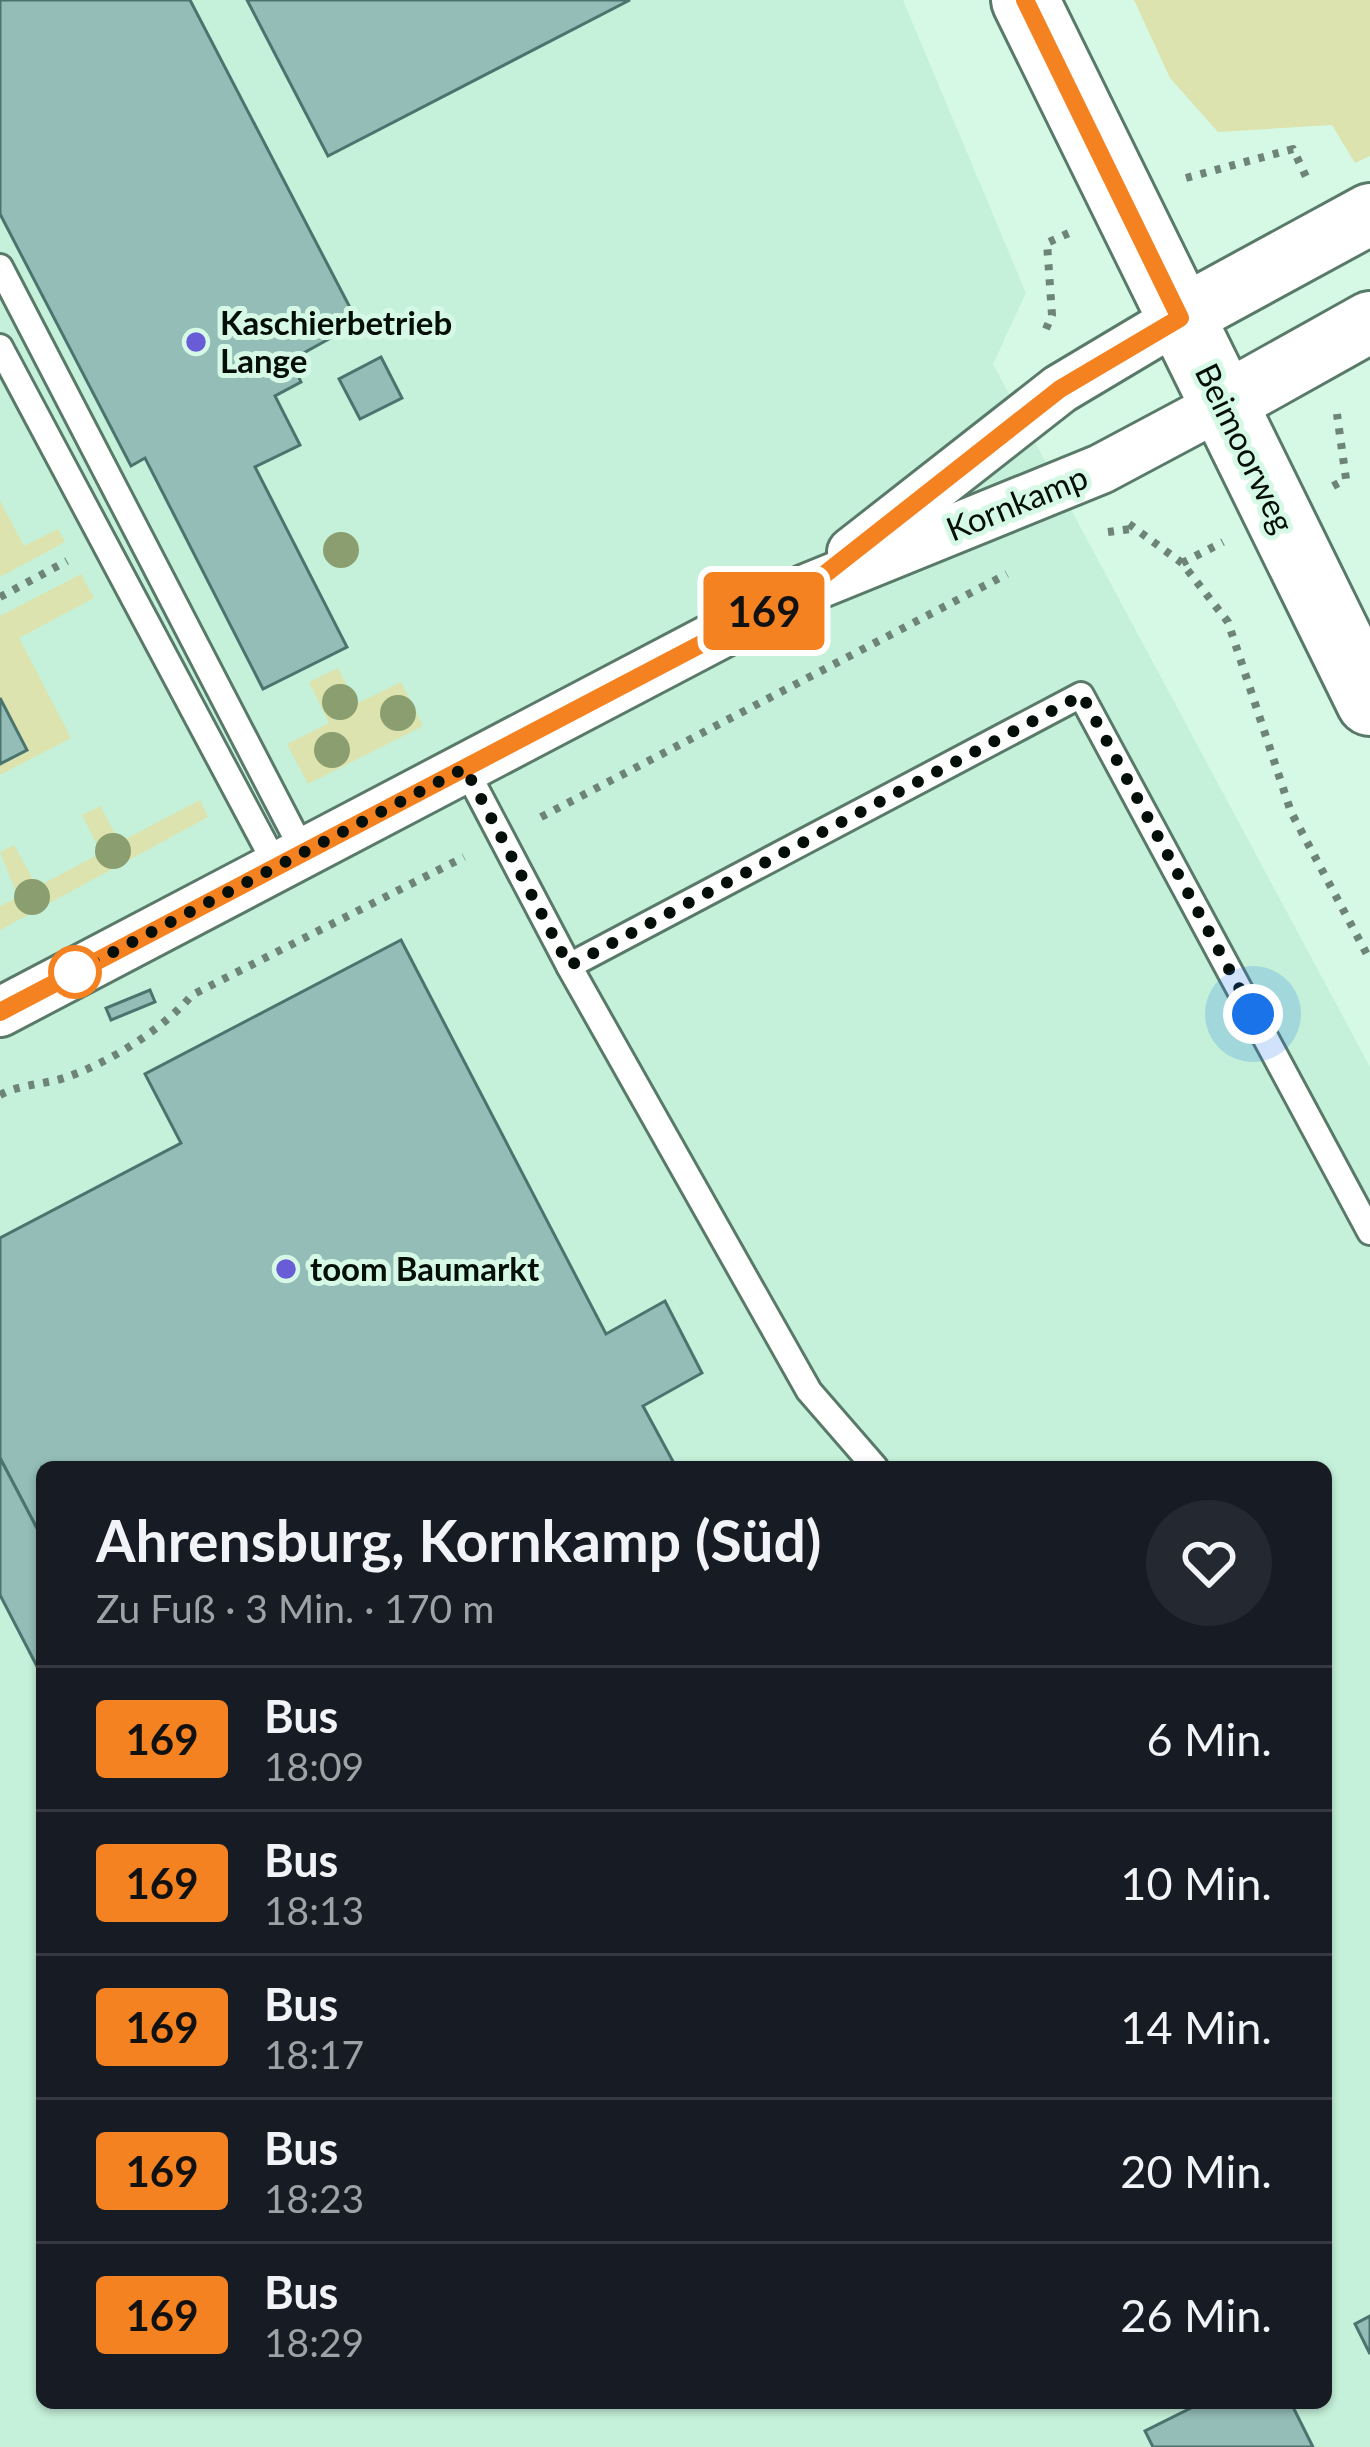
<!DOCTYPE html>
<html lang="de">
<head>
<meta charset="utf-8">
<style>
  :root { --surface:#171b24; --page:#242831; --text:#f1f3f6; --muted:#9ea1a6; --line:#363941 }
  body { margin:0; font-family:Lato,sans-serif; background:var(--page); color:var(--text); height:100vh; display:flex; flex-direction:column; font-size:45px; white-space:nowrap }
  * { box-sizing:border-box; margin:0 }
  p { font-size:39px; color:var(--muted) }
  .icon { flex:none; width:66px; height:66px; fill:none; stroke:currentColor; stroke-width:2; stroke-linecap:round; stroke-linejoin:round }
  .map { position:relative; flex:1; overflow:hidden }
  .details { position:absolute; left:36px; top:1461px; width:1296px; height:948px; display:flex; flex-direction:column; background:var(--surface); border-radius:18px; box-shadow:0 3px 9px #0004 }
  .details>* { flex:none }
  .badge { padding:0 24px; border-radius:9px; font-size:42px; line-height:78px }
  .you { position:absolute; width:60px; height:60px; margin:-30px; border:9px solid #fff; border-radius:50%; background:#1a73e8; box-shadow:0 0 0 18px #1a73e833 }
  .map>.badge { position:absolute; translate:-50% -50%; box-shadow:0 0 0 6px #fff }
  .round { display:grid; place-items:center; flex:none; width:126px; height:126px; border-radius:63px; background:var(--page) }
  .head { display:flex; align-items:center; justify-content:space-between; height:204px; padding:0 60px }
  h1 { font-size:57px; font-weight:700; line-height:90px }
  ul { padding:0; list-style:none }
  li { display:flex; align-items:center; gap:36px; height:144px; padding:0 60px; border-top:3px solid var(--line) }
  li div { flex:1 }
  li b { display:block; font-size:45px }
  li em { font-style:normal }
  li .badge { min-width:132px; font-weight:700; text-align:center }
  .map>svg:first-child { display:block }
  .built { fill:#c5f1da; fill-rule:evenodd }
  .green { fill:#dce3ae }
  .building { fill:#94bdb7; stroke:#4c746f; stroke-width:3 }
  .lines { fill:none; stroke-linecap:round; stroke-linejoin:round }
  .service-casing { stroke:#597969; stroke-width:30 }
  .minor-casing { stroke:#597969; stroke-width:54 }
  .tertiary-casing { stroke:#597969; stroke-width:66 }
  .secondary-casing { stroke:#597969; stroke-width:72 }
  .path { stroke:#6d8477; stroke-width:8; stroke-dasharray:6 9; stroke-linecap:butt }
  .service { stroke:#fff; stroke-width:24 }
  .minor { stroke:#fff; stroke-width:48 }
  .tertiary { stroke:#fff; stroke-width:60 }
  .secondary { stroke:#fff; stroke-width:66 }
  .tree { fill:#8b9e6f }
  .line-casing { stroke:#fff; stroke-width:27 }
  .line { stroke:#f58220; stroke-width:18 }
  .walk { stroke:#040f09; stroke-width:12; stroke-dasharray:0 21.6 }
  .poi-dot { fill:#685dd7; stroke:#d6f9e6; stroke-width:4.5 }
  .stop-dot { fill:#fff; stroke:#f58220; stroke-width:6 }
  .labels { text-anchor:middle; stroke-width:10; stroke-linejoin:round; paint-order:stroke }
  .poi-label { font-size:33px; font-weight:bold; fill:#040f09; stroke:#d6f9e6; text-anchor:start }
  .street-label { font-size:33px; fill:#040f09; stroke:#d6f9e6 }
</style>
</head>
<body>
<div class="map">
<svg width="1370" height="2447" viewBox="0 0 1370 2447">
  <rect width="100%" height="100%" fill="#d6f9e6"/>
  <!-- built -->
  <path class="built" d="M0 0H903L1026 293 993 364 1370 1067V2447H0ZM42 1467H1326V2403H42Z"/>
  <!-- green -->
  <g class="green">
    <polygon points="1134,0 1370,0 1370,156 1355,163 1332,125 1218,132 1170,78"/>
    <polygon points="0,501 24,546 58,529 65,542 0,577"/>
    <polygon points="81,574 94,598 19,638 71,738 0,775 0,764 27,750 0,698 0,616"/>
    <polygon points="338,668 356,704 401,682 423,726 308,784 287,744 329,723 309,682"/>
    <polygon points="200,800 208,817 0,930 0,906 18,897 0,852 14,845 37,887 101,853 82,815 100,806 120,842"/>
  </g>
  <!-- building -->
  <g class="building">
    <polygon points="0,0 190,0 358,323 291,360 301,382 275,396 300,445 255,467 347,647 263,689 145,458 131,466 0,214"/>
    <polygon points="247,0 630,0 328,156"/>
    <polygon points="381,357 402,398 360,419 339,379"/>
    <polygon points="0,698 27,750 0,764"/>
    <polygon points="401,940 606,1334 665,1301 702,1373 643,1406 676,1467 42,1467 42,1538 0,1458 0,1238 181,1143 145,1074"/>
    <polygon points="150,990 155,1002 111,1020 106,1008"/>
    <polygon points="0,1458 42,1538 42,1676 0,1595"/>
    <polygon points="1370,2316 1370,2354 1355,2324"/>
    <polygon points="1201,2403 1291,2403 1313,2447 1153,2447 1145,2431"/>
  </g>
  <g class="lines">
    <!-- service casing -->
    <g class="service-casing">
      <g id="service">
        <polyline points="0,267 304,853"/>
        <polyline points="0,347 277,867"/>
        <polyline points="465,768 569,966 809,1391 875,1467"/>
        <polyline points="569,966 1081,695 1370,1232"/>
      </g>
    </g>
    <!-- minor casing -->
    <g class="minor-casing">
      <g id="minor">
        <polyline points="852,552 1060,389 1179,318"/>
        <polyline points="0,1012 806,589 1101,469 1223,404"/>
      </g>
    </g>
    <!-- tertiary casing -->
    <g class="tertiary-casing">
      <g id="tertiary">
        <polyline points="1179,318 1370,214"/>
        <polyline points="1223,404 1370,322"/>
      </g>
    </g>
    <!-- secondary casing -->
    <g class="secondary-casing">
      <polyline id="secondary" points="1025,0 1370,702"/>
    </g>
    <!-- path -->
    <g class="path">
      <polyline points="1186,178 1293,149 1308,181"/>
      <polyline points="1046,329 1052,315 1047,243 1069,233"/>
      <polyline points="1333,486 1346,479 1337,414"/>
      <polyline points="1129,524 1182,563 1228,622 1291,812 1370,960"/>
      <polyline points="1108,532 1131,529"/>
      <polyline points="1182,563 1223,542"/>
      <polyline points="0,597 67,561"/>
      <polyline points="541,817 1007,574"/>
      <path d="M0 1095C21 1084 42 1085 64 1078 109 1063 162 1030 192 995L464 857"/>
    </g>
    <!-- service -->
    <use href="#service" class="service"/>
    <!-- minor -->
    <use href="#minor" class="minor"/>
    <!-- tertiary -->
    <use href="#tertiary" class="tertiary"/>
    <!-- secondary -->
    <use href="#secondary" class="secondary"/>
  </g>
  <!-- trees -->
  <g class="tree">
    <circle cx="341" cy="550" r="18"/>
    <circle cx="340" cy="702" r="18"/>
    <circle cx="398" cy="713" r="18"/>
    <circle cx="332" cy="750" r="18"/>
    <circle cx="113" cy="851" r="18"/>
    <circle cx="32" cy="897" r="18"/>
  </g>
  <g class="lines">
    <!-- line casing -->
    <g class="line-casing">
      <polyline id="line" points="0,1012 806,589 1060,389 1180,318 1025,0"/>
    </g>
    <!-- line -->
    <use href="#line" class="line"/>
    <!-- walk -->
    <polyline class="walk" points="75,972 465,768 569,966 1082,695 1253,1014"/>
  </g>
  <!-- markers -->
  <g class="poi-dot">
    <circle cx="196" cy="342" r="12"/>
    <circle cx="286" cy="1269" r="12"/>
  </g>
  <circle class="stop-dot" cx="75" cy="972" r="24"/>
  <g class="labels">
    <!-- poi labels -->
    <g class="poi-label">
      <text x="220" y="335">Kaschierbetrieb<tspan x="220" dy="38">Lange</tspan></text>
      <text x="310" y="1281">toom Baumarkt</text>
    </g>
    <!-- street labels -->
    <g class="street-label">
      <text transform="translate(1245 448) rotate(64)" y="12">Beimoorweg</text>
      <text transform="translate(1017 503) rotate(-22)" y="12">Kornkamp</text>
    </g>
  </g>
</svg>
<div class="you" style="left:1253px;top:1014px"></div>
<b class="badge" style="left:764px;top:611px;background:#f58220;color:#111">169</b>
<section class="details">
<div class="head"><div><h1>Ahrensburg, Kornkamp (Süd)</h1><p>Zu Fuß · 3 Min. · 170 m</p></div><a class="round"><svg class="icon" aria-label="heart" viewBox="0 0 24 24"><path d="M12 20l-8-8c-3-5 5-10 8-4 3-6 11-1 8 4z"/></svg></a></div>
<ul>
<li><span class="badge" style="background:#f58220;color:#111">169</span><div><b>Bus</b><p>18:09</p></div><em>6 Min.</em></li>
<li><span class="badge" style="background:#f58220;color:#111">169</span><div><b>Bus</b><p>18:13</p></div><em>10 Min.</em></li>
<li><span class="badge" style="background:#f58220;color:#111">169</span><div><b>Bus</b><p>18:17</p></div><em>14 Min.</em></li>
<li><span class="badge" style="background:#f58220;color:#111">169</span><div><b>Bus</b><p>18:23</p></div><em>20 Min.</em></li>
<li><span class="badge" style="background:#f58220;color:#111">169</span><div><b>Bus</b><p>18:29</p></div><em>26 Min.</em></li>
</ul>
</section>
</div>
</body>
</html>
